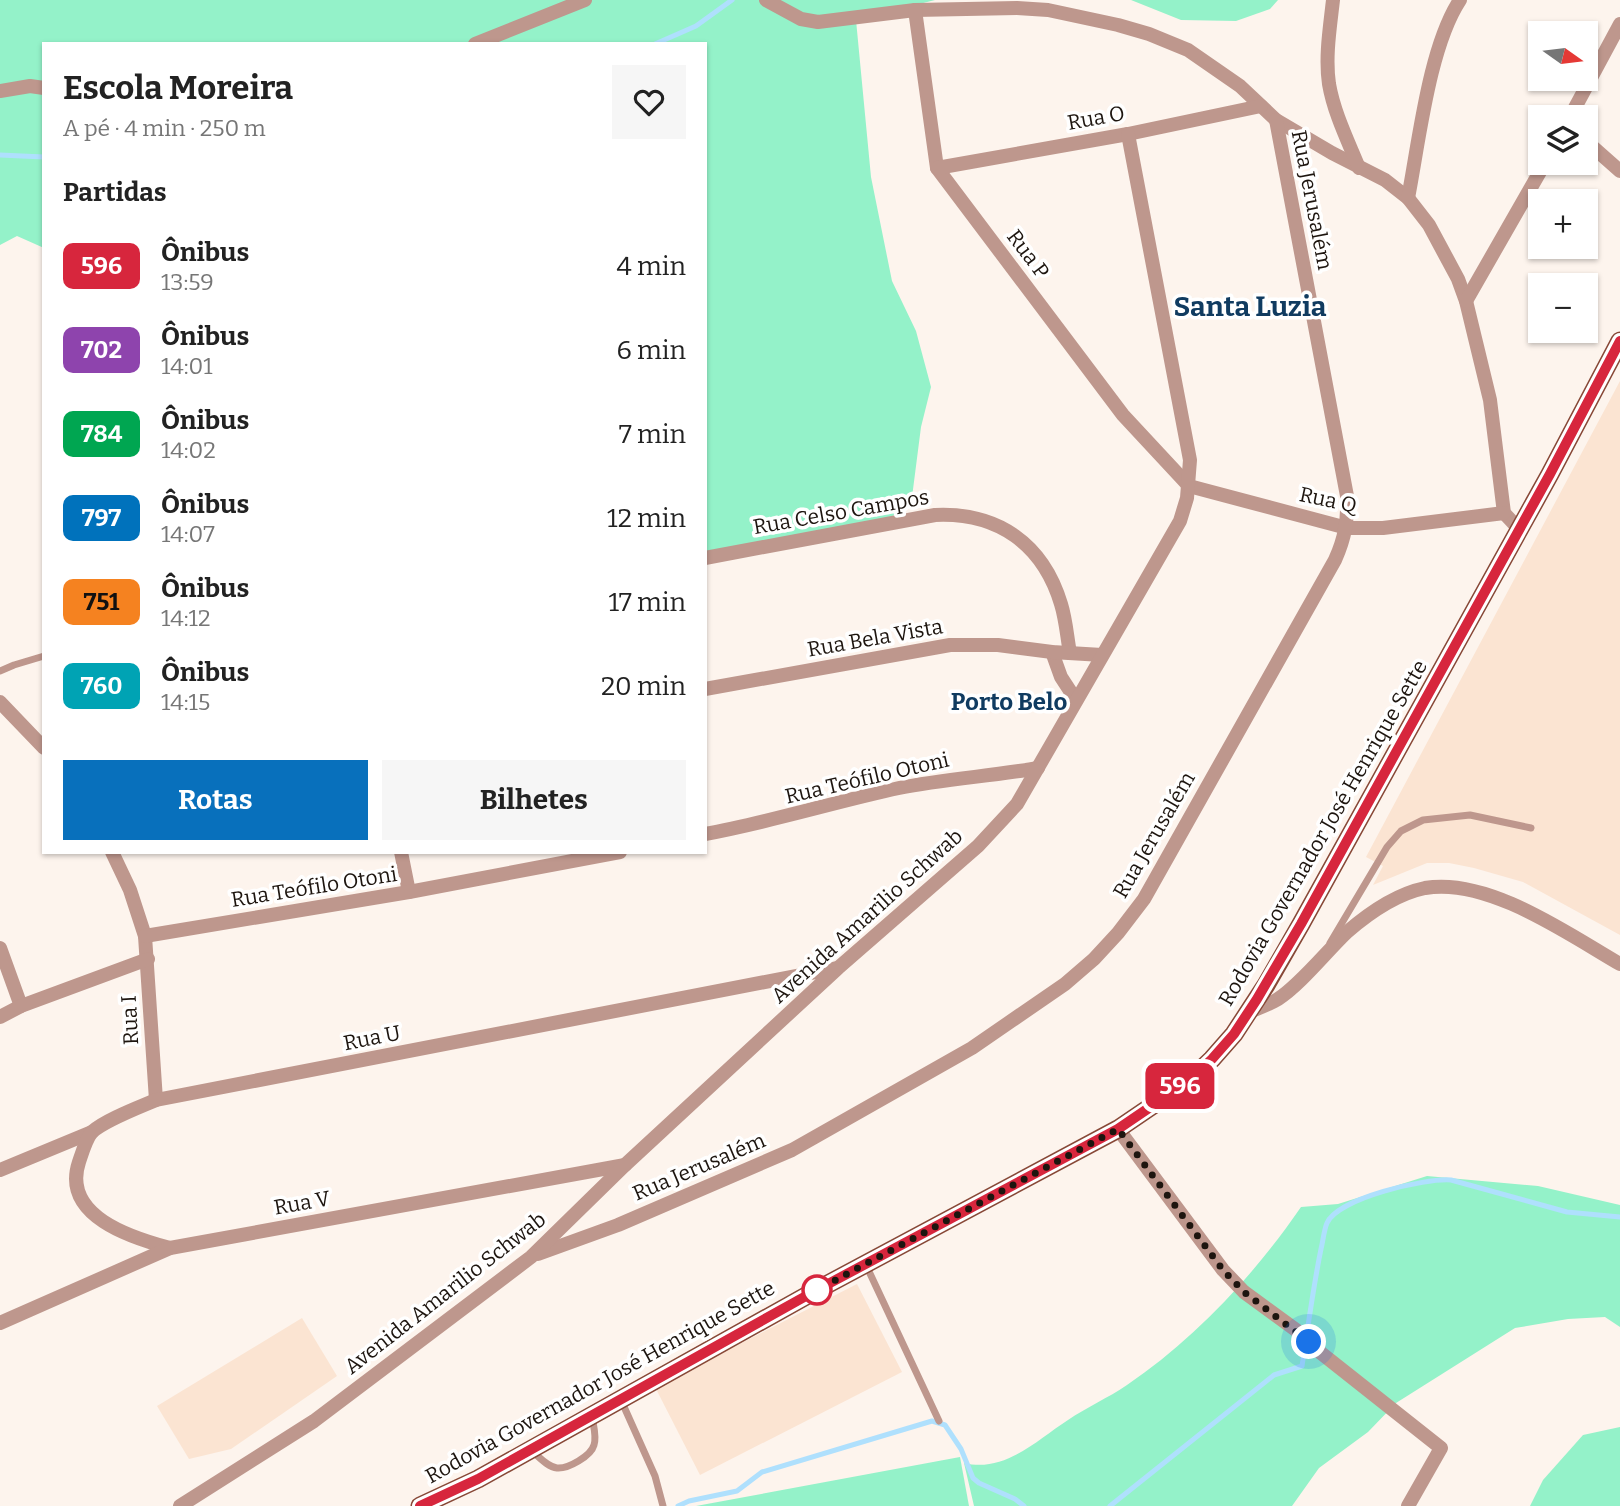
<!DOCTYPE html>
<html lang="pt">
<head>
<meta charset="utf-8">
<style>
  :root { --surface:#fff; --page:#f6f6f6; --text:#222; --muted:#767676; --accent:#0870bc }
  body { margin:0; font-family:Bitter,serif; background:var(--page); color:var(--text); height:100vh; display:flex; flex-direction:column; font-size:26px; white-space:nowrap }
  * { box-sizing:border-box; margin:0 }
  p { font-size:23px; color:var(--muted) }
  .icon { flex:none; width:38px; height:38px; fill:none; stroke:currentColor; stroke-width:2; stroke-linecap:round; stroke-linejoin:round }
  .map { position:relative; flex:1; overflow:hidden }
  .sheet { position:absolute; left:42px; top:42px; width:665px; height:812px; display:flex; flex-direction:column; background:var(--surface); border-radius:0px; box-shadow:0 2px 5px #0004 }
  .sheet>* { flex:none }
  .badge { padding:0 14px; border-radius:10px; font-size:24px; line-height:46px }
  .needle { width:46px; rotate:104deg }
  .buttons { position:absolute; left:1528px; top:21px; display:grid; gap:14px }
  .buttons a { display:grid; place-items:center; width:70px; height:70px; border-radius:0px; background:var(--surface); box-shadow:0 2px 5px #0004; font-size:35px }
  .you { position:absolute; width:35px; height:35px; margin:-18px; border:5px solid #fff; border-radius:50%; background:#1a73e8; box-shadow:0 0 0 10px #1a73e833 }
  .map>.badge { position:absolute; translate:-50% -50%; box-shadow:0 0 0 4px #fff }
  h2 { padding:0 21px; font-size:26px; line-height:63px }
  .round { display:grid; place-items:center; flex:none; width:74px; height:74px; border-radius:0px; background:var(--page) }
  .head { display:flex; align-items:center; justify-content:space-between; height:119px; padding:0 21px }
  h1 { font-size:33px; font-weight:700; line-height:52px }
  .button { display:flex; gap:14px; margin-top:auto; padding:14px 21px }
  .button a { flex:1; height:80px; border-radius:0px; background:var(--accent); color:#fff; font-size:28px; font-weight:700; line-height:80px; text-align:center }
  .button a+a { background:var(--page); color:var(--text) }
  ul { padding:0; list-style:none }
  li { display:flex; align-items:center; gap:21px; height:84px; padding:0 21px }
  li div { flex:1 }
  li b { display:block; font-size:26px }
  li em { font-style:normal }
  li .badge { min-width:77px; font-weight:700; text-align:center }
  .map>svg:first-child { display:block }
  .built { fill:#fbe4d2 }
  .green { fill:#94f2c9 }
  .lines { fill:none; stroke-linecap:round; stroke-linejoin:round }
  .stream { stroke:#afe0fd; stroke-width:5 }
  .service { stroke:#be978d; stroke-width:7 }
  .minor { stroke:#be978d; stroke-width:14 }
  .primary { stroke:#884837; stroke-width:19 }
  .line-casing { stroke:#fff; stroke-width:16 }
  .line { stroke:#d7263d; stroke-width:10 }
  .walk { stroke:#1d150f; stroke-width:7; stroke-dasharray:0 12.6 }
  .stop-dot { fill:#fff; stroke:#d7263d; stroke-width:3.5 }
  .labels { text-anchor:middle; stroke-width:7; stroke-linejoin:round; paint-order:stroke }
  .street-label { font-size:21px; fill:#1d150f; stroke:#fff }
  .quarter-label { font-size:24px; font-weight:bold; fill:#103b60; stroke:#fff }
  .district-label { font-size:28px; font-weight:bold; fill:#103b60; stroke:#fff }
</style>
</head>
<body>
<div class="map">
<svg width="1620" height="1506" viewBox="0 0 1620 1506">
  <rect width="100%" height="100%" fill="#fdf4ed"/>
  <!-- built -->
  <g class="built">
    <polygon points="1620,381 1620,935 1523,882 1474,868 1449,863 1427,863 1373,885 1383,866 1366,857"/>
    <polygon points="857,1284 902,1372 700,1475 655,1387"/>
    <polygon points="302,1318 337,1376 231,1449 189,1459 157,1406"/>
  </g>
  <!-- green -->
  <g class="green">
    <polygon points="0,0 935,0 856,20 871,177 892,281 916,331 931,387 921,427 911,505 889,518 705,553 705,44 44,44 44,248 17,236 0,245"/>
    <polygon points="1131,0 1278,0 1270,9 1236,21 1181,20"/>
    <path d="M1427 1176 1538 1186 1620 1205V1327L1605 1317 1568 1319 1515 1328 1396 1403 1368 1432 1319 1468 1292 1506H974L964 1463C1005 1473 1037 1440 1068 1420 1087 1407 1108 1398 1127 1385 1195 1339 1255 1274 1301 1207L1338 1204Z"/>
    <polygon points="1620,1427 1620,1506 1530,1506 1543,1480 1583,1435"/>
    <polygon points="960,1457 969,1506 696,1506"/>
  </g>
  <g class="lines">
    <!-- stream -->
    <g class="stream">
      <polyline points="655,44 696,26 732,0"/>
      <polyline points="0,155 44,157"/>
      <polyline points="678,1506 689,1501 737,1491 762,1472 932,1421 945,1425 961,1449 973,1478 979,1483 1015,1499 1024,1506"/>
      <path d="M1110 1506 1274 1375 1302 1366C1308 1327 1313 1288 1321 1249 1323 1241 1324 1230 1327 1223 1338 1198 1425 1178 1451 1180L1567 1212 1620 1217"/>
    </g>
    <!-- service -->
    <g class="service">
      <polyline points="0,671 14,665 44,656"/>
      <polyline points="1330,943 1387,847 1401,831 1423,820 1470,815 1531,828"/>
      <polyline points="866,1265 939,1421"/>
      <polyline points="621,1400 655,1476 663,1506"/>
      <path d="M533 1452C540 1458 548 1467 557 1468 568 1469 591 1456 594 1445 597 1436 593 1425 592 1416"/>
    </g>
    <!-- minor -->
    <g class="minor">
      <polyline points="766,0 801,19 818,22 915,10 1017,8 1048,10 1118,25 1149,34 1188,50 1240,86 1276,120 1332,153 1385,180 1408,198 1429,225 1458,279 1466,301 1490,400 1504,513 1519,529"/>
      <path d="M1333 0C1330 27 1325 57 1329 84 1334 113 1348 141 1359 168"/>
      <polyline points="915,10 937,168 1123,415 1189,486 1347,528 1383,528 1504,513"/>
      <polyline points="475,44 585,0"/>
      <polyline points="0,91 30,86 44,88"/>
      <polyline points="1570,117 1620,24"/>
      <polyline points="1586,141 1620,171"/>
      <polyline points="937,168 1128,134 1261,106"/>
      <path d="M1408 198C1419 142 1429 47 1460 0"/>
      <polyline points="1466,301 1545,163"/>
      <path d="M705 558 935 515C998 512 1043 544 1061 604 1066 620 1067 637 1070 653"/>
      <polyline points="1052,652 1061,677 1076,700"/>
      <polyline points="705,689 950,645 998,645 1052,652 1102,655"/>
      <polyline points="0,702 44,748"/>
      <path d="M705 834C771 822 834 802 899 788 945 779 992 776 1038 768"/>
      <polyline points="112,852 130,890 145,936 156,1100"/>
      <polyline points="401,852 409,892"/>
      <polyline points="145,936 409,892 620,852"/>
      <polyline points="0,948 21,1006"/>
      <path d="M1249 1012C1259 1008 1270 1004 1278 999 1300 985 1327 951 1347 932 1369 913 1396 894 1425 888 1488 877 1568 934 1620 964"/>
      <polyline points="0,1017 21,1006 148,959"/>
      <polyline points="1118,1129 1223,1270 1244,1292 1296,1330 1321,1353 1441,1448 1408,1506"/>
      <polyline points="0,1170 92,1132"/>
      <path d="M170 1248C132 1238 61 1216 79 1162 82 1153 86 1139 92 1132 105 1120 140 1107 156 1100L837 968"/>
      <path d="M538 1254 618 1225 792 1150 972 1048 1065 984 1094 959 1118 933 1144 899 1335 560C1345 538 1348 520 1347 496L1276 120"/>
      <polyline points="0,1323 170,1248 625,1165"/>
      <polyline points="180,1506 314,1421 531,1257 625,1165 838,968 978,846 1017,804 1180,521 1187,498 1190,460 1128,134"/>
    </g>
    <!-- primary -->
    <polyline class="primary" points="420,1506 478,1479 815,1291 1118,1129 1190,1080 1212,1059 1234,1034 1266,985 1301,924 1550,474 1620,341"/>
  </g>
  <g class="lines">
    <!-- line casing -->
    <g class="line-casing">
      <polyline id="line" points="420,1506 478,1479 815,1291 1118,1129 1190,1080 1212,1059 1234,1034 1257,999 1301,924 1550,474 1620,341"/>
    </g>
    <!-- line -->
    <use href="#line" class="line"/>
    <!-- walk -->
    <polyline class="walk" points="817,1290 815,1291 1118,1129 1223,1270 1244,1292 1309,1342"/>
  </g>
  <!-- markers -->
  <circle class="stop-dot" cx="817" cy="1290" r="14"/>
  <g class="labels">
    <!-- street labels -->
    <g class="street-label">
      <text transform="translate(1096 118) rotate(-10)" y="7">Rua O</text>
      <text transform="translate(1312 200) rotate(79)" y="7">Rua Jerusalém</text>
      <text transform="translate(1028 254) rotate(53)" y="7">Rua P</text>
      <text transform="translate(1328 500) rotate(12)" y="7">Rua Q</text>
      <text transform="translate(841 512) rotate(-10)" y="7">Rua Celso Campos</text>
      <text transform="translate(875 638) rotate(-10)" y="7">Rua Bela Vista</text>
      <text transform="translate(867 778) rotate(-13)" y="7">Rua Teófilo Otoni</text>
      <text transform="translate(1323 833) rotate(-60)" y="7">Rodovia Governador José Henrique Sette</text>
      <text transform="translate(1154 835) rotate(-60)" y="7">Rua Jerusalém</text>
      <text transform="translate(314 887) rotate(-9)" y="7">Rua Teófilo Otoni</text>
      <text transform="translate(867 916) rotate(-42)" y="7">Avenida Amarilio Schwab</text>
      <text transform="translate(130 1020) rotate(-93)" y="7">Rua I</text>
      <text transform="translate(372 1038) rotate(-11)" y="7">Rua U</text>
      <text transform="translate(699 1167) rotate(-23)" y="7">Rua Jerusalém</text>
      <text transform="translate(302 1203) rotate(-10)" y="7">Rua V</text>
      <text transform="translate(445 1293) rotate(-38)" y="7">Avenida Amarilio Schwab</text>
      <text transform="translate(600 1382) rotate(-29)" y="7">Rodovia Governador José Henrique Sette</text>
    </g>
    <!-- quarter labels -->
    <g class="quarter-label">
      <text x="1009" y="710">Porto Belo</text>
    </g>
    <!-- district labels -->
    <g class="district-label">
      <text x="1250" y="316">Santa Luzia</text>
    </g>
  </g>
</svg>
<div class="buttons">
<a><svg class="needle" viewBox="-14 -14 28 28"><path d="M0-13l5 13h-10z" fill="#e53935"/><path d="M0 13l5-13h-10z" fill="#767676"/></svg></a>
<a><svg class="icon" aria-label="layers" viewBox="0 0 24 24"><path d="M12 4l9 5-9 5-9-5zM3 14l9 5 9-5"/></svg></a>
<a>+</a>
<a>−</a>
</div>
<div class="you" style="left:1309px;top:1342px"></div>
<b class="badge" style="left:1180px;top:1086px;background:#d7263d;color:#fff">596</b>
<section class="sheet">
<div class="head"><div><h1>Escola Moreira</h1><p>A pé · 4 min · 250 m</p></div><a class="round"><svg class="icon" aria-label="heart" viewBox="0 0 24 24"><path d="M12 20l-8-8c-3-5 5-10 8-4 3-6 11-1 8 4z"/></svg></a></div>
<h2>Partidas</h2>
<ul>
<li><span class="badge" style="background:#d7263d;color:#fff">596</span><div><b>Ônibus</b><p>13:59</p></div><em>4 min</em></li>
<li><span class="badge" style="background:#8e44ad;color:#fff">702</span><div><b>Ônibus</b><p>14:01</p></div><em>6 min</em></li>
<li><span class="badge" style="background:#00a651;color:#fff">784</span><div><b>Ônibus</b><p>14:02</p></div><em>7 min</em></li>
<li><span class="badge" style="background:#0072bc;color:#fff">797</span><div><b>Ônibus</b><p>14:07</p></div><em>12 min</em></li>
<li><span class="badge" style="background:#f58220;color:#111">751</span><div><b>Ônibus</b><p>14:12</p></div><em>17 min</em></li>
<li><span class="badge" style="background:#00a3b4;color:#fff">760</span><div><b>Ônibus</b><p>14:15</p></div><em>20 min</em></li>
</ul>
<div class="button"><a>Rotas</a><a>Bilhetes</a></div>
</section>
</div>
</body>
</html>
